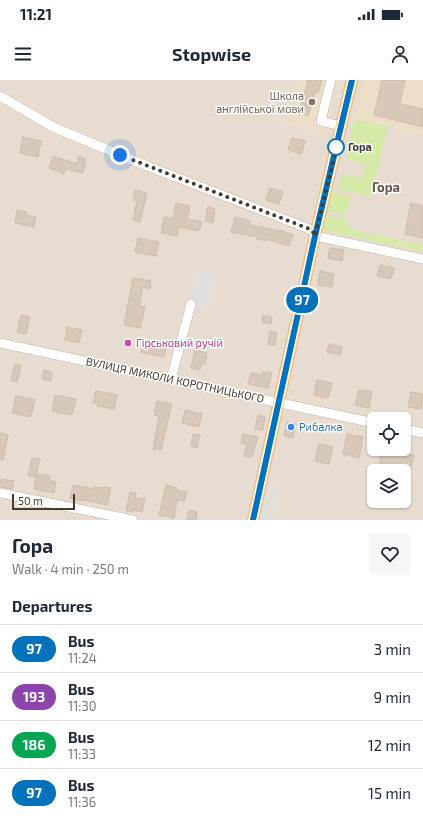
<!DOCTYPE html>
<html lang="en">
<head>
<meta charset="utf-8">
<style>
  :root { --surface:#fff; --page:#f6f6f7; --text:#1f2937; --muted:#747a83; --line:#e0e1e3 }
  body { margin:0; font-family:"Exo 2",sans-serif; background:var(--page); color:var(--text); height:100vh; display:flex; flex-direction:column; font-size:15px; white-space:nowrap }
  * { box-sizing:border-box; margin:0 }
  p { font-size:13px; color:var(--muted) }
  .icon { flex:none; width:22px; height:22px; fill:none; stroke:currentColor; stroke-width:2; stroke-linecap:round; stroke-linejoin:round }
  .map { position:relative; height:440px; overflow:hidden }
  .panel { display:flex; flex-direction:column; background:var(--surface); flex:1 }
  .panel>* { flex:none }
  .badge { padding:0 8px; border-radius:13px; font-size:14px; line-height:26px }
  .tools { position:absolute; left:367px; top:332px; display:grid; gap:8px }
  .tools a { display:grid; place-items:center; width:44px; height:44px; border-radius:6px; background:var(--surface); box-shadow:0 1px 3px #0004; font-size:20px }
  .scale { position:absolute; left:12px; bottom:10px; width:63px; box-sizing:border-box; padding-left:4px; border:2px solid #443b32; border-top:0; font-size:11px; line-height:14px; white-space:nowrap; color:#443b32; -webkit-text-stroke:3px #fff; paint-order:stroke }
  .you { position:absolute; width:20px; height:20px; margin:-10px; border:3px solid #fff; border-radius:50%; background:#1a73e8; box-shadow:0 0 0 6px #1a73e833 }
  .map>.badge { position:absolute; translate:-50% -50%; box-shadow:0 0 0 2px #fff }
  h2 { padding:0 12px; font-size:15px; line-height:36px }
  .round { display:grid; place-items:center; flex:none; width:42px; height:42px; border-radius:6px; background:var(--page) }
  .headline { display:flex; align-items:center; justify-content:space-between; height:68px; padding:0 12px }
  h1 { font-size:19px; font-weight:700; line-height:30px }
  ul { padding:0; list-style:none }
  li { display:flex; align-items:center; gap:12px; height:48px; padding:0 12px; border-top:1px solid var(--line) }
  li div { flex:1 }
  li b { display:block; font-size:15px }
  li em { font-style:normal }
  li .badge { min-width:44px; font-weight:700; text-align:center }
  .status { display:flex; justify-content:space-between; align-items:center; height:28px; padding:0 20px; background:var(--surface); direction:ltr }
  .status svg { height:11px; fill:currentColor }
  header { display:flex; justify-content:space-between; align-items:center; height:52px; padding:0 12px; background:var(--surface); font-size:18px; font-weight:700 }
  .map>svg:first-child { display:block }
  .residential { fill:#e7dccf; fill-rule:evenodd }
  .education { fill:#eddeca }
  .green { fill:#d5eaa7 }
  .parking { fill:#e2dedb }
  .building { fill:#d8c8ba; stroke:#d0bba9 }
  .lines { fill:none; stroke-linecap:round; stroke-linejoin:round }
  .minor-casing { stroke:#c1b4a7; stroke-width:10 }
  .major-casing { stroke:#ebaa57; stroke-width:12 }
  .minor { stroke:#fff; stroke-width:9 }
  .major { stroke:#ffcf8e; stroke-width:11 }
  .line-casing { stroke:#fff; stroke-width:9 }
  .line { stroke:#0072bc; stroke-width:6 }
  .walk { stroke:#443b32; stroke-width:4; stroke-dasharray:0 7.2 }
  .education-dot { fill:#8d6e63; stroke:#fff; stroke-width:1.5 }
  .stop-dot { fill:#fff; stroke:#0072bc; stroke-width:2 }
  .hotel-dot { fill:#d1479c; stroke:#fff; stroke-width:1.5 }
  .shop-dot { fill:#3f7fe0; stroke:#fff; stroke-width:1.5 }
  .labels { text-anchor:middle; stroke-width:3; stroke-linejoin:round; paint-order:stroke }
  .education-label { font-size:11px; fill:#785e54; stroke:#fff; text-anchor:end }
  .stop-label { font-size:11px; font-weight:bold; fill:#443b32; stroke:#fff; text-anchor:start }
  .hotel-label { font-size:11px; fill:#b23c85; stroke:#fff; text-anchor:start }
  .street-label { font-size:11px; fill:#443b32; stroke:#fff }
  .shop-label { font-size:11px; fill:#366cbe; stroke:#fff; text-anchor:start }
  .quarter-label { font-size:13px; font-weight:bold; fill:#675749; stroke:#fff }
</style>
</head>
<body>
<div class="status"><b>11:21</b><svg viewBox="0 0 49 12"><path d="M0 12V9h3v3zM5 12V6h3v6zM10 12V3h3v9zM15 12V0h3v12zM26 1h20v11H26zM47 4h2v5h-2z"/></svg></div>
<header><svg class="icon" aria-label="menu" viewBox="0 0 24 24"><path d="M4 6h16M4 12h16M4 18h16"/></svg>Stopwise<svg class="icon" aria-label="person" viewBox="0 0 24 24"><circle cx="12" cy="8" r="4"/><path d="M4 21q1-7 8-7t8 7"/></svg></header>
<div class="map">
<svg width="423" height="440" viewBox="0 0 423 440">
  <rect width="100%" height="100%" fill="#f2ebe2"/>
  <!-- residential -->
  <path class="residential" d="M0 0H423V440H0ZM374 339H404V369H374ZM374 391H404V421H374Z"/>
  <!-- education -->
  <g class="education">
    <polygon points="297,0 339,0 326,53 285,44"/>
    <polygon points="363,0 423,0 423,54 354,39"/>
  </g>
  <!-- green -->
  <g class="green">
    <polygon points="354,39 388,46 371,116 338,109 342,94 363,98 366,84 346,79"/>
    <polygon points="332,112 351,116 346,135 328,131"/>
    <path d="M327 135 346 139C349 149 357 150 366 152L365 159 323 150Z"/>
    <polygon points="369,153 403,160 401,167 368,160"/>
    <polygon points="406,161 422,164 421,171 405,168"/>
  </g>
  <!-- parking -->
  <g class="parking">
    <polygon points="197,189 216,194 208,230 189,226"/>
    <polygon points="268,401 281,404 272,440 259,440"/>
  </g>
  <!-- building -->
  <g class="building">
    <polygon points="308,0 322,0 318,13 315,12 308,36 299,33"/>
    <polygon points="382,0 405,0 400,24 423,29 423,47 374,35"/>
    <polygon points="23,57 41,61 38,77 20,73"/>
    <polygon points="292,58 305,61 301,74 288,70"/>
    <polygon points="53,76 77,84 78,77 86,79 83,93 65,89 64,94 49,88"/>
    <polygon points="270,108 283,112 279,124 266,120"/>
    <polygon points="135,110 147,113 140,142 133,140 137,121 133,120"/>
    <polygon points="176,123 190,126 187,139 202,142 199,151 179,147 177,156 161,153 164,137 173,139"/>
    <polygon points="411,123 423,126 423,158 405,154"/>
    <polygon points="208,127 215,129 213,143 205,141"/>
    <polygon points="17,130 26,132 26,135 36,137 34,147 15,143"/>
    <polygon points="235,137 250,141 249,145 280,151 280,150 293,155 289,166 267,159 267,161 257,159 257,157 231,152"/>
    <polygon points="138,158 159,162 156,176 135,172"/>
    <polygon points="330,168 344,170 342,181 328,178"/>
    <polygon points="380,185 394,188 391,199 377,196"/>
    <polygon points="320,191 334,194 332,207 318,205"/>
    <polygon points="133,198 151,201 150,209 143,207 139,226 145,227 140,248 124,245"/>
    <polygon points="21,235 30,237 26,254 17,252"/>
    <polygon points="263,235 272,237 271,244 262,242"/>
    <polygon points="67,247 82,250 79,263 65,260"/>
    <polygon points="270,251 277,253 275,265 268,264"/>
    <polygon points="144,260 167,265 164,277 141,272"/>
    <polygon points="329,264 342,267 340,275 327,272"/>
    <polygon points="195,270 207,273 205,284 202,283 200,290 191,288"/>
    <polygon points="15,284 21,286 17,302 11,300"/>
    <polygon points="44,290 52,292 51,301 42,299"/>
    <polygon points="263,292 272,293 268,308 248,304 251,293 262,295"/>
    <polygon points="317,300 332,303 328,318 314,315"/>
    <polygon points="359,310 372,312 369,328 355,325"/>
    <polygon points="96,311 117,315 114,329 97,326 98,323 93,323"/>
    <polygon points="411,312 423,314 421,329 408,327"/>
    <polygon points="55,315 76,319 72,335 52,331"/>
    <polygon points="16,316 35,320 31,337 12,333"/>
    <polygon points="157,321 172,324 161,370 153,369 159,336 154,335"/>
    <polygon points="185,330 202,334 199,347 182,343"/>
    <polygon points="258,335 265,337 263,350 255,349"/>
    <polygon points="287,342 296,344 293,358 284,356"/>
    <polygon points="0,353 8,355 3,380 0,379"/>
    <polygon points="193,354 200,355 197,368 191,366"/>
    <polygon points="243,354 258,357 252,377 244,376 247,364 241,363"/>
    <polygon points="347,354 363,357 359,378 343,374"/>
    <polygon points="319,364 333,367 329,384 315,381"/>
    <polygon points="382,371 404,375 404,373 414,375 411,388 391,384 390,391 378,390"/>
    <polygon points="32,378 40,379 36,397 28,396"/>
    <polygon points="37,394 50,396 49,400 56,402 54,413 34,409"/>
    <polygon points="0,399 14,401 12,409 0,407"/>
    <polygon points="73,405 93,409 94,407 103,408 104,407 111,408 107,425 84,420 83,421 70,418"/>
    <polygon points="166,405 177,408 176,410 187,412 185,421 177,420 174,438 159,435"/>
    <polygon points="130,412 136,413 135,418 145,419 142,432 133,430 132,432 126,431"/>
    <polygon points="189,430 197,432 196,440 187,440"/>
  </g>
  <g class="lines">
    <!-- minor casing -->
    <g class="minor-casing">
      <g id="minor">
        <polyline points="331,0 321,41 341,46"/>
        <polyline points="0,16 53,47 147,86 312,150 315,156 423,179"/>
        <polyline points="0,263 374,343"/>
        <polyline points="171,299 191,224"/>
        <polyline points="404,349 423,353"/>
        <polyline points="0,413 133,440"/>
      </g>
    </g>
    <!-- major casing -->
    <g class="major-casing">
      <polyline id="major" points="253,440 315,156 352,0"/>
    </g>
    <!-- minor -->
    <use href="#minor" class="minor"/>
    <!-- major -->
    <use href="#major" class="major"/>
  </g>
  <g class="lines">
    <!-- line casing -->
    <g class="line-casing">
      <polyline id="line" points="253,440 315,156 352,0"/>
    </g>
    <!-- line -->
    <use href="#line" class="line"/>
    <!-- walk -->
    <polyline class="walk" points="120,75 312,150 315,156 338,62 336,67"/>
  </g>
  <!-- markers -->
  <circle class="education-dot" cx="312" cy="22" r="4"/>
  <circle class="stop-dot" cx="336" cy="67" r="8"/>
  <circle class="hotel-dot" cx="128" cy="263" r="4"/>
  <circle class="shop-dot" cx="291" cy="347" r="4"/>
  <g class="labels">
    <!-- education labels -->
    <g class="education-label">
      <text x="304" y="20">Школа<tspan x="304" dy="13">англійської мови</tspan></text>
    </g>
    <!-- stop labels -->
    <g class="stop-label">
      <text x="348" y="71">Гора</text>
    </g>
    <!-- hotel labels -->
    <g class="hotel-label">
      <text x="136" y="267">Гірськовий ручій</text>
    </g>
    <!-- street labels -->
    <g class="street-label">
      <text transform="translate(175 300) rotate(12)" y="4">ВУЛИЦЯ МИКОЛИ КОРОТНИЦЬКОГО</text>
    </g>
    <!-- shop labels -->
    <g class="shop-label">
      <text x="299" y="351">Рибалка</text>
    </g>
    <!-- quarter labels -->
    <g class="quarter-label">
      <text x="386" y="112">Гора</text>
    </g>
  </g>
</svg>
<div class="tools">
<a><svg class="icon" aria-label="locate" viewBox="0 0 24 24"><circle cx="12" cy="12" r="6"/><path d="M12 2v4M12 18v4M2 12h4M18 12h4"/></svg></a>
<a><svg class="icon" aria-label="layers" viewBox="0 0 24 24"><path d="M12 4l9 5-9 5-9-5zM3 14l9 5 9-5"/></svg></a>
</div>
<div class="scale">50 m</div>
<div class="you" style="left:120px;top:75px"></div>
<b class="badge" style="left:302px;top:220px;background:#0072bc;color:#fff">97</b>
</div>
<section class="panel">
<div class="headline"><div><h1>Гора</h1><p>Walk · 4 min · 250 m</p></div><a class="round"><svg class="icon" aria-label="heart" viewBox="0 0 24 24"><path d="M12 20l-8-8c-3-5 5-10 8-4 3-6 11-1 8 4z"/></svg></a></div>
<h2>Departures</h2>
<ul>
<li><span class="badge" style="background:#0072bc;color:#fff">97</span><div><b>Bus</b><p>11:24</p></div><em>3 min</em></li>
<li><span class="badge" style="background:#8e44ad;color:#fff">193</span><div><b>Bus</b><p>11:30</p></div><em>9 min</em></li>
<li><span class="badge" style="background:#00a651;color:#fff">186</span><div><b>Bus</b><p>11:33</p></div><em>12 min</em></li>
<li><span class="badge" style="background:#0072bc;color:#fff">97</span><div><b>Bus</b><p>11:36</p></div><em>15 min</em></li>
</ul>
</section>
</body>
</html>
